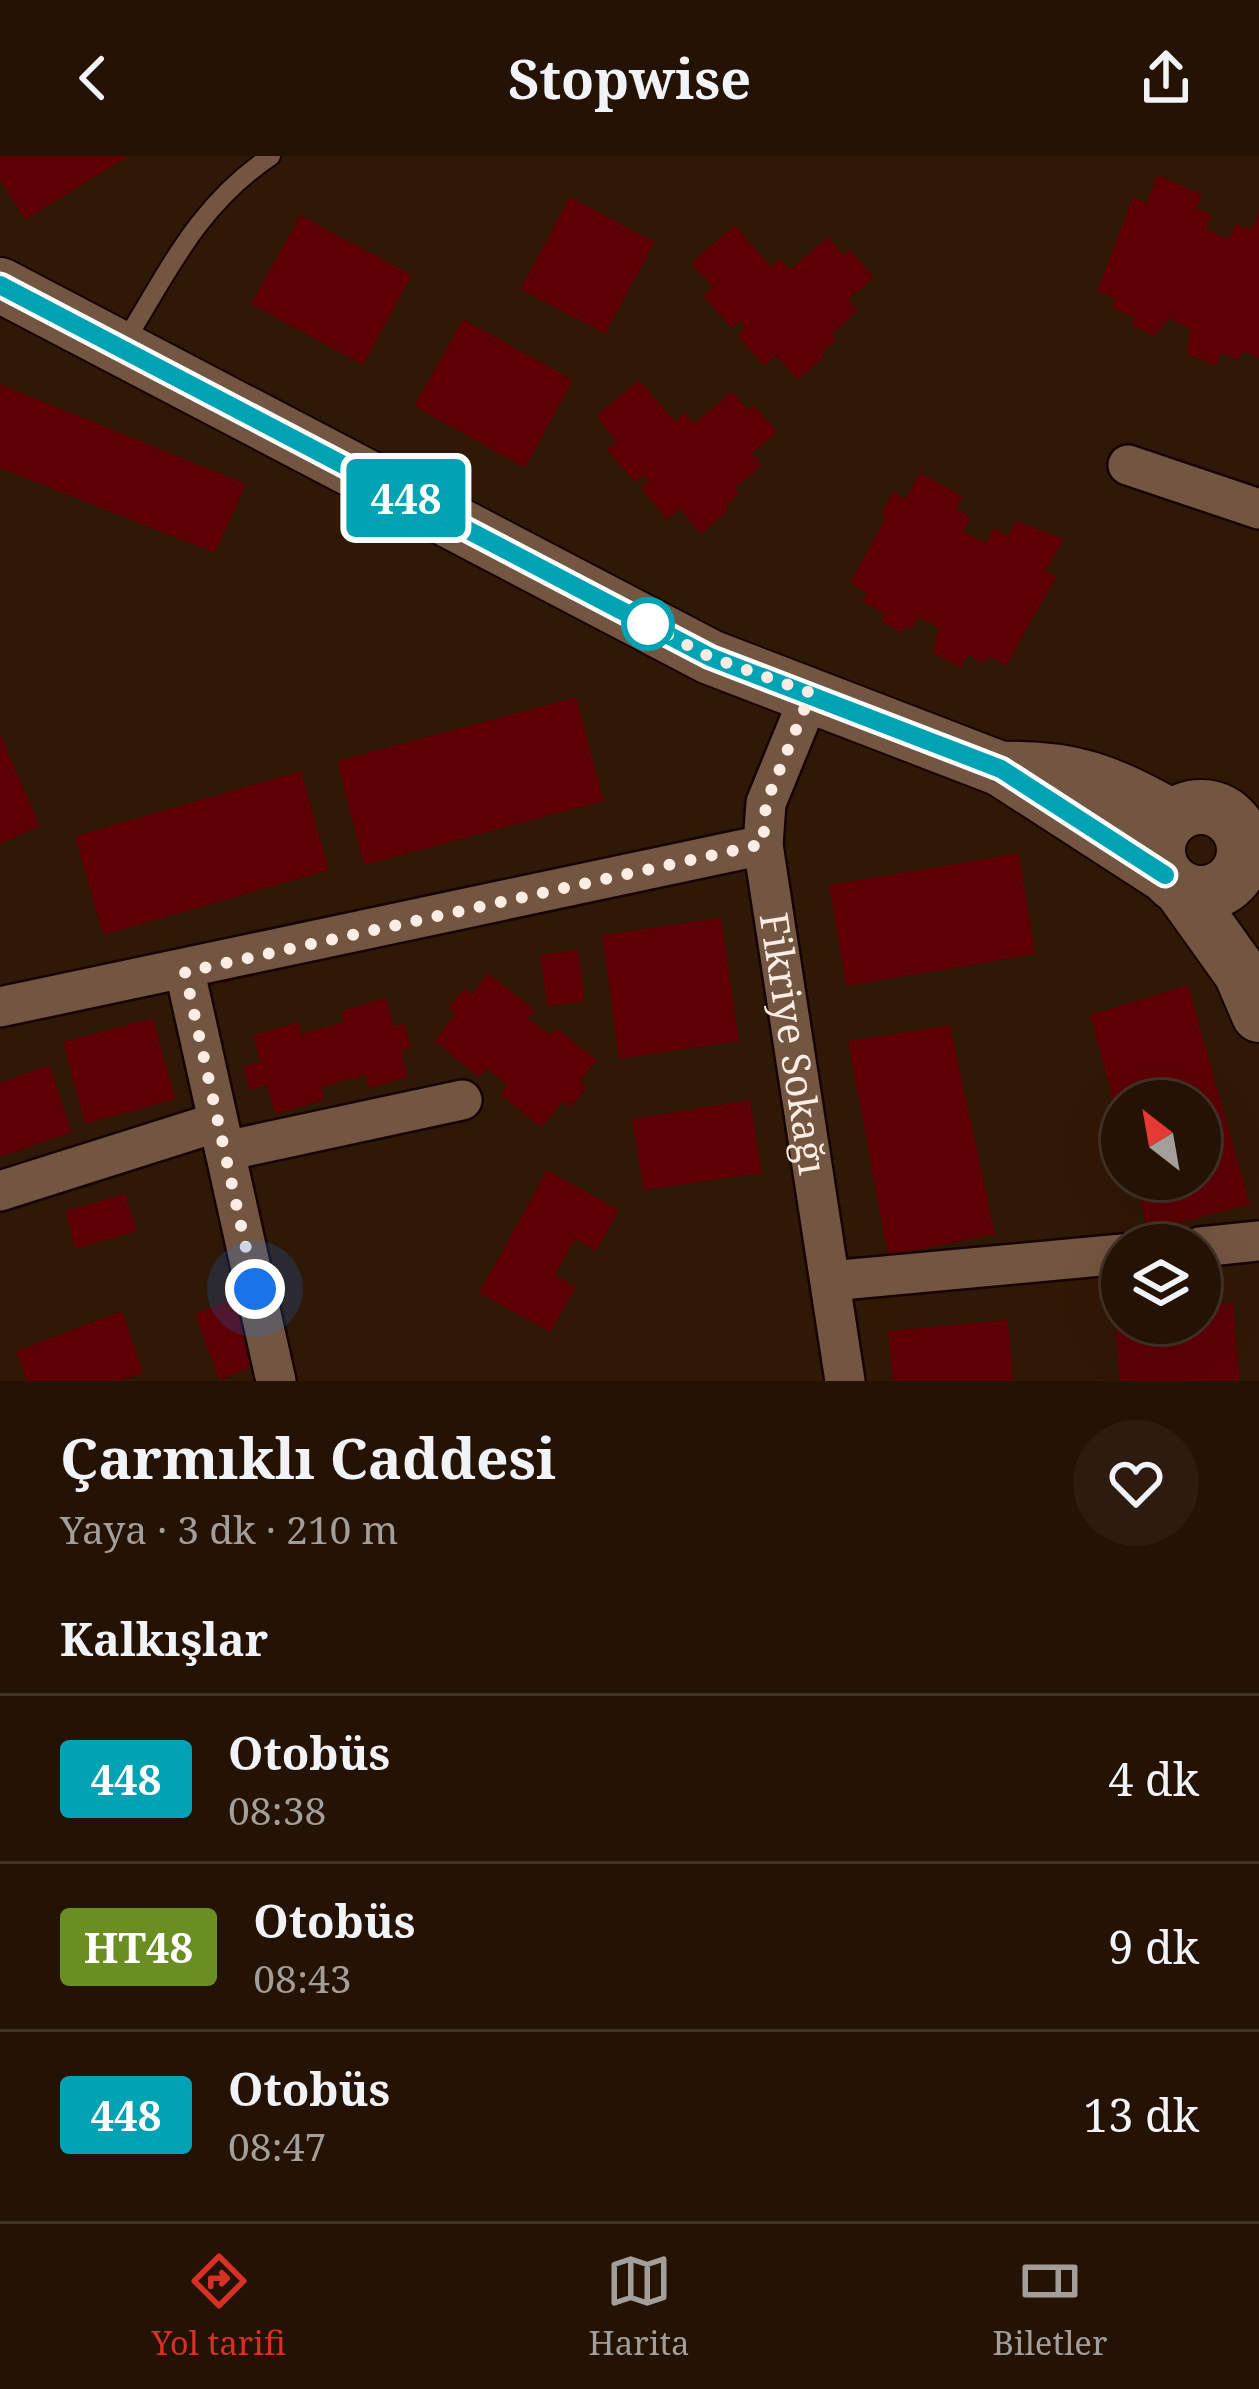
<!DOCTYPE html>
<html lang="tr">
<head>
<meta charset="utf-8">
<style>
  :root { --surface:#241204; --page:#2c1b0e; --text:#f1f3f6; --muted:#a39e9a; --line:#413226; --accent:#d93025 }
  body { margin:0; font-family:"Noto Serif",serif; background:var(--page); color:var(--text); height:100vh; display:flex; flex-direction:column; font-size:45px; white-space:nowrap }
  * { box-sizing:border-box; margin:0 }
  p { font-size:39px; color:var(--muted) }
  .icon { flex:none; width:66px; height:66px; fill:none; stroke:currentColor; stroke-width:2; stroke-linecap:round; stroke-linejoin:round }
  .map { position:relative; height:1225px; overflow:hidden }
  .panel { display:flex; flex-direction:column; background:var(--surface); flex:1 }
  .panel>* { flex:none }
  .badge { padding:0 24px; border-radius:9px; font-size:42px; line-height:78px }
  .needle { width:78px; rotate:329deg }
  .buttons { position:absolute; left:1101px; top:924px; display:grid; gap:24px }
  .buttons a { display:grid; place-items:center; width:120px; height:120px; border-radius:50%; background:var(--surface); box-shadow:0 12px 48px #0002,0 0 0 3px var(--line); font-size:60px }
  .you { position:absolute; width:60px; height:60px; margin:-30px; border:9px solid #fff; border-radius:50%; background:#1a73e8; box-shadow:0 0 0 18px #1a73e833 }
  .map>.badge { position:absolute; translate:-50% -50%; box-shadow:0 0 0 6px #fff }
  h2 { padding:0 60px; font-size:45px; line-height:108px }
  .round { display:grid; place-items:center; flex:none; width:126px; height:126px; border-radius:63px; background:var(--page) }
  .overview { display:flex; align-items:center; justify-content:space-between; height:204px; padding:0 60px }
  h1 { font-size:57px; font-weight:700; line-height:90px }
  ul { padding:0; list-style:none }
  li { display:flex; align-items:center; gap:36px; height:168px; padding:0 60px; border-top:3px solid var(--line) }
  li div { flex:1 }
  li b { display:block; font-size:45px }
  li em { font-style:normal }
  li .badge { min-width:132px; font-weight:700; text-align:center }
  header { display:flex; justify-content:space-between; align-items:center; height:156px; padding:0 60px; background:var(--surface); font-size:54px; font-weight:700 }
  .tabs { display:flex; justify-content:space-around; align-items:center; height:168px; border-top:3px solid var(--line); background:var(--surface); font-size:33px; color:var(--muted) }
  .tabs a { display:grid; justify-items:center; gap:6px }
  .tabs .current { color:var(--accent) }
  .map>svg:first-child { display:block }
  .building { fill:#5d0006 }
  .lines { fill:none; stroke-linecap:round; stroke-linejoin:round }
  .service-casing { stroke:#170300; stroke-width:22 }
  .minor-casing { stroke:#170300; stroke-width:44 }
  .secondary-casing { stroke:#170300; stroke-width:58 }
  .service { stroke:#735642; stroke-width:18 }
  .minor { stroke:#735642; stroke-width:39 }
  .secondary { stroke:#735642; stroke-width:54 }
  .line-casing { stroke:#fff; stroke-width:27 }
  .line { stroke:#00a3b4; stroke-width:18 }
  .walk { stroke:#fdece1; stroke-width:12; stroke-dasharray:0 21.6 }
  .stop-dot { fill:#fff; stroke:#00a3b4; stroke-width:6 }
  .labels { text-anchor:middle; stroke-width:12; stroke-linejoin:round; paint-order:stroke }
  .street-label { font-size:39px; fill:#fdece1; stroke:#260e00 }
</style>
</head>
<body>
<header><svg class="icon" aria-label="back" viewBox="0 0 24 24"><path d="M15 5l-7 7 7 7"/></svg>Stopwise<svg class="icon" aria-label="share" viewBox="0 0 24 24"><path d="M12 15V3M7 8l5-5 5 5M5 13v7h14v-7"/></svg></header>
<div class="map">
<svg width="1259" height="1225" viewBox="0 0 1259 1225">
  <rect width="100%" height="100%" fill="#301806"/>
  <!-- building -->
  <g class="building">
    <polygon points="0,0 129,0 25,64 0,23"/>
    <polygon points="1158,19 1202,39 1196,52 1212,59 1206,73 1229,83 1236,68 1251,74 1259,56 1259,202 1243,195 1238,204 1222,197 1216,210 1187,198 1190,173 1169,163 1154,180 1132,170 1135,162 1112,152 1115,143 1097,135 1133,41 1146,47"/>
    <polygon points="570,41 655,86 605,178 520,133"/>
    <polygon points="300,59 412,119 363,209 251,148"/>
    <polygon points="735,69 771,111 781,103 790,114 828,81 844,99 850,94 874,122 848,143 858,154 831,179 836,184 821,196 825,200 797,224 776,199 764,210 737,179 745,171 740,165 732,173 703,139 713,131 691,107"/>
    <polygon points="463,163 573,224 525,312 414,250"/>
    <polygon points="639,224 675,265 685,257 694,268 732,235 748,254 754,249 777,276 752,297 762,309 735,332 739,338 725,350 728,355 701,378 680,353 667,364 641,332 649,325 644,319 635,326 607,294 617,286 596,260"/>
    <polygon points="0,228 246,328 215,397 0,312"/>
    <polygon points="920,317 963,340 956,353 971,362 963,375 985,387 994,372 1008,380 1016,365 1064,383 1046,415 1056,421 1006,510 989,500 984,508 968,499 961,512 933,497 939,472 919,461 911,474 905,471 902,477 881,465 885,458 862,445 867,437 850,427 886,361 881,358 893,336 905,343"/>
    <polygon points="576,541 604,645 364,709 337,605"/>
    <polygon points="0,578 40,670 0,688"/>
    <polygon points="301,615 329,714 103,779 75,680"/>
    <polygon points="1019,697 1035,798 846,830 829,729"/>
    <polygon points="721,762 739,885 619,903 602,779"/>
    <polygon points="578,794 585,845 547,850 540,799"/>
    <polygon points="488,817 535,854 528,862 550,879 556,872 597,904 580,925 587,931 571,951 563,945 541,972 500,938 507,929 486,912 479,921 434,885 455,858 448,852 465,832 472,838"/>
    <polygon points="1188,829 1250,1048 1148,1075 1134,1023 1200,1023 1200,945 1122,945 1121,973 1090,859"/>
    <polygon points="386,842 394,870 404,867 411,892 401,895 408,921 369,932 365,919 321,931 324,944 275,958 267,929 249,934 243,910 260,906 253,879 299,866 301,878 344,866 341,855"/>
    <polygon points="153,862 175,943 85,968 63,886"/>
    <polygon points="950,869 995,1078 888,1100 848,885"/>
    <polygon points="49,909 72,976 0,1001 0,927"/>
    <polygon points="750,944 762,1017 644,1034 632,963"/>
    <polygon points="547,1014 619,1054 596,1095 575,1083 555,1119 576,1131 550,1176 479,1137"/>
    <polygon points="125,1038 137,1075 76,1093 65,1055"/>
    <polygon points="236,1142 259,1208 219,1224 195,1158"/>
    <polygon points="1233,1147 1240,1225 1120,1225 1114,1157 1122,1157 1122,1167 1200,1167 1200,1150"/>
    <polygon points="122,1155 143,1217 119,1225 27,1225 16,1195"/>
    <polygon points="1008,1164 1013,1225 893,1225 888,1175"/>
  </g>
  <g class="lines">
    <!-- service casing -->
    <g class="service-casing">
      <path id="service" d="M124 187C169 114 198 49 271 0"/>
    </g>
    <!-- minor casing -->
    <g class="minor-casing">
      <g id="minor">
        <polyline points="1128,309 1259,353"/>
        <path id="s1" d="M763 689 845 1225"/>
        <polyline points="185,816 276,1225"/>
        <polyline points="0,851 763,689 766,647 811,537"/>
        <polyline points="225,995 462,944"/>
        <polyline points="0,1035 218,966"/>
        <polyline points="1200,1091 1259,1085"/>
        <polyline points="830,1125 1122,1098"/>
      </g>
    </g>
    <!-- secondary casing -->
    <g class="secondary-casing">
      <g id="secondary">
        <polyline points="0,129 710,501 1001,613 1165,719"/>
        <path d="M1001 613C1074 611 1109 626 1172 661"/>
        <circle cx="1201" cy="694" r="43"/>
        <polyline points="1181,733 1241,817 1259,859"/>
      </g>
    </g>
    <!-- service -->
    <use href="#service" class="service"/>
    <!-- minor -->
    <use href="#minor" class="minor"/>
    <!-- secondary -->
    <use href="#secondary" class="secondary"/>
  </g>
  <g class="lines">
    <!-- line casing -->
    <g class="line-casing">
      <polyline id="line" points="0,129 710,501 1001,613 1165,719"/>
    </g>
    <!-- line -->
    <use href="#line" class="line"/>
    <!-- walk -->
    <polyline class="walk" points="255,1133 185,816 763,688 766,647 811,537 710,501 648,468"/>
  </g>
  <!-- markers -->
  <circle class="stop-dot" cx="648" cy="468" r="24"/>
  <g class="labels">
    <!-- street labels -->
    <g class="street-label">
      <text dy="14" stroke="none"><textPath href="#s1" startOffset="201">Fikriye Sokağı</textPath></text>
    </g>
  </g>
</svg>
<div class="buttons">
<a><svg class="needle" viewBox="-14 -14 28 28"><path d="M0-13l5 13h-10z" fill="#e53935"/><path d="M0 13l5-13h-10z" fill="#a39e9a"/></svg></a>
<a><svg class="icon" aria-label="layers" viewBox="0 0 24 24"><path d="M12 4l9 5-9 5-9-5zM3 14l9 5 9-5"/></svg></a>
</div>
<div class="you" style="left:255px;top:1133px"></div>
<b class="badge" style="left:406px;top:342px;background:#00a3b4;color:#fff">448</b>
</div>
<section class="panel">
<div class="overview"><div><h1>Çarmıklı Caddesi</h1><p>Yaya · 3 dk · 210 m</p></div><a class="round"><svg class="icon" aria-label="heart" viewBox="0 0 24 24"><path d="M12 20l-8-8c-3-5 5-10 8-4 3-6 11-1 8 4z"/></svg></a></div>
<h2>Kalkışlar</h2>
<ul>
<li><span class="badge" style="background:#00a3b4;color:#fff">448</span><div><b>Otobüs</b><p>08:38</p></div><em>4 dk</em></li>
<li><span class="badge" style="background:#6b8e23;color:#fff">HT48</span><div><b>Otobüs</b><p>08:43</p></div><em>9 dk</em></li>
<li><span class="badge" style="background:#00a3b4;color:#fff">448</span><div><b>Otobüs</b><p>08:47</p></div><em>13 dk</em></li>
</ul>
</section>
<nav class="tabs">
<a class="current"><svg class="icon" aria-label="directions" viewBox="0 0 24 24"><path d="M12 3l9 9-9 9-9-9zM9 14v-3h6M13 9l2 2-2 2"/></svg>Yol tarifi</a>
<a><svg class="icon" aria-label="map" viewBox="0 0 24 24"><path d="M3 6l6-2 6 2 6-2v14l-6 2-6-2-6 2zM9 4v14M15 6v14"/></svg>Harita</a>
<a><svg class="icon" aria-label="tickets" viewBox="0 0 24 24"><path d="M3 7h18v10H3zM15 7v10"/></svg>Biletler</a>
</nav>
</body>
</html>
